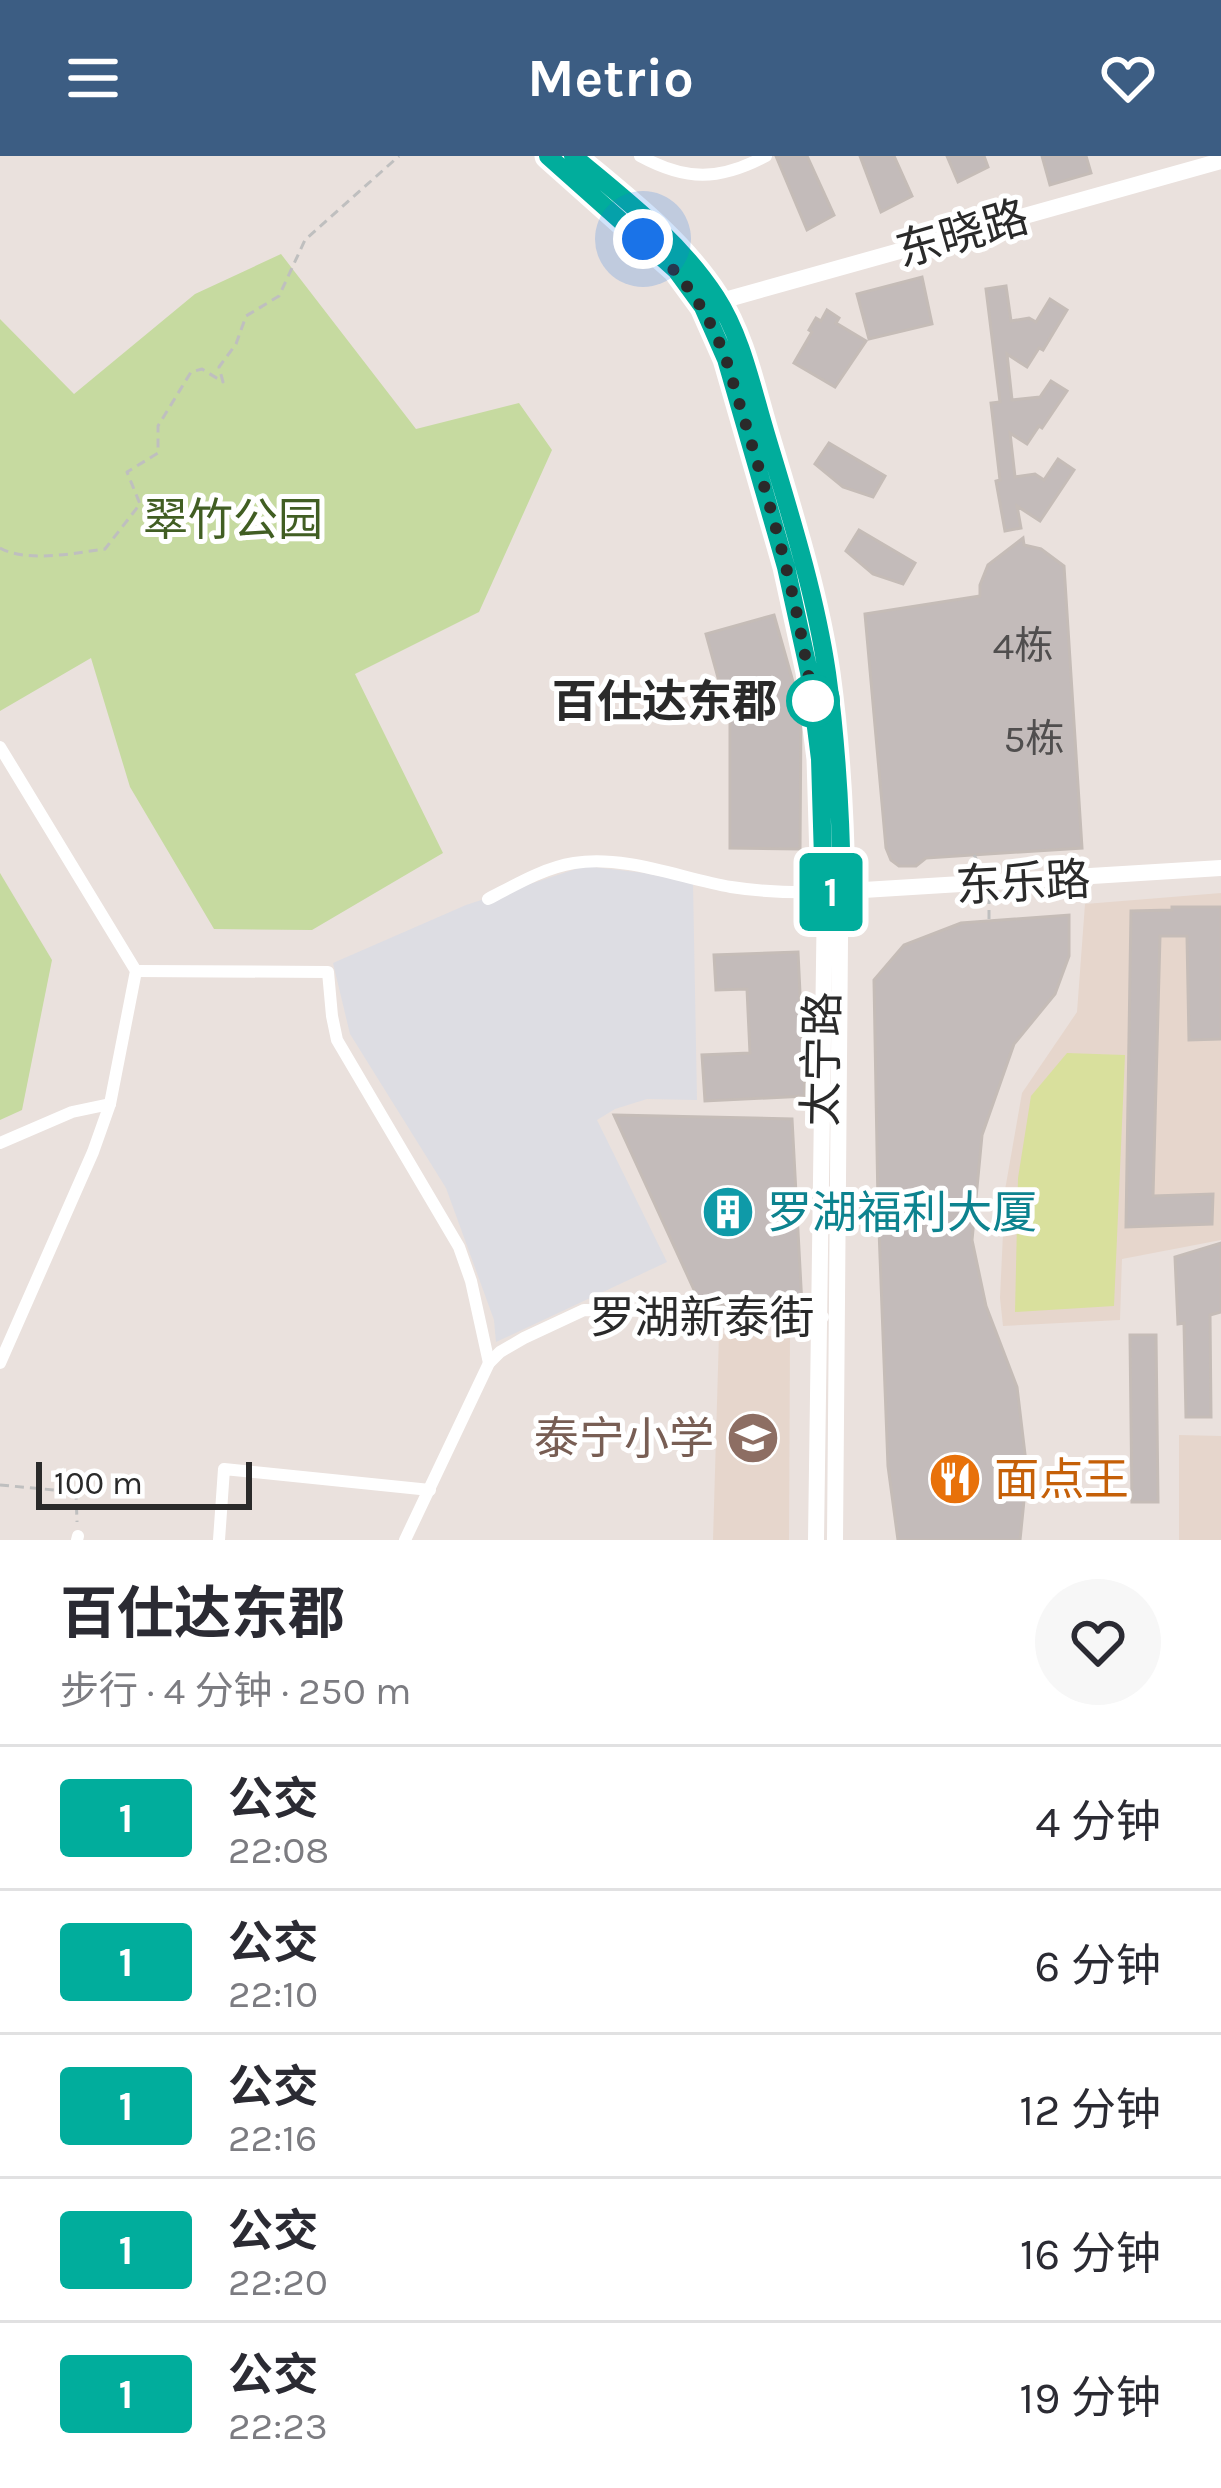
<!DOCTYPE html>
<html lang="zh">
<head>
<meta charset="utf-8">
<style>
  :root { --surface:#fff; --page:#f7f7f7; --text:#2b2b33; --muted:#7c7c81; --line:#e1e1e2; --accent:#3c5d83 }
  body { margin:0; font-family:Karla,"Noto Sans SC",sans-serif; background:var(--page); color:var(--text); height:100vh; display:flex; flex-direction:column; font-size:45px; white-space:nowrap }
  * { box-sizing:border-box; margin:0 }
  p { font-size:39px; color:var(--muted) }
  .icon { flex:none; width:66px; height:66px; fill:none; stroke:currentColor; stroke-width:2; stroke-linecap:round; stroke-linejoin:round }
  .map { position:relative; height:1384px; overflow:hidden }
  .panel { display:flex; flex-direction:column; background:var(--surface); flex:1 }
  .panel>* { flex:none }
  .badge { padding:0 24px; border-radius:9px; font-size:42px; line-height:78px }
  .scale { position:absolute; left:36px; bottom:30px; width:216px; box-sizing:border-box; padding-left:12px; border:6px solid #2a2a2a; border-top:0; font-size:33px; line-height:42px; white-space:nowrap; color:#2a2a2a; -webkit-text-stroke:9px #fff; paint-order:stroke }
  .you { position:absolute; width:60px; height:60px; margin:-30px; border:9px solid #fff; border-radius:50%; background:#1a73e8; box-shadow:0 0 0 18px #1a73e833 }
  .map>.badge { position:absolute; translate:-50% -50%; box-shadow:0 0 0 6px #fff }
  .round { display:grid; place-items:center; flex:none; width:126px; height:126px; border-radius:63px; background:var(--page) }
  .head { display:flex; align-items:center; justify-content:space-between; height:204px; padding:0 60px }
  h1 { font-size:57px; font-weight:700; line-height:90px }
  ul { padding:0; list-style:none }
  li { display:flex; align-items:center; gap:36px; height:144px; padding:0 60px; border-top:3px solid var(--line) }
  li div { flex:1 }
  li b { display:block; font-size:45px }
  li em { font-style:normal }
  li .badge { min-width:132px; font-weight:700; text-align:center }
  header { display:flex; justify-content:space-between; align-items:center; height:156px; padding:0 60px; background:var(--accent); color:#fff; font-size:54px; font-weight:700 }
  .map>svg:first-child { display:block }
  .industrial { fill:#dddde3 }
  .education { fill:#e6d6cc }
  .green { fill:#c6daa0 }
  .pitch { fill:#d9e09d }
  .building { fill:#c3bbba; stroke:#c5bcb7; stroke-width:3 }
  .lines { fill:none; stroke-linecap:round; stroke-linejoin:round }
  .path { stroke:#bfbfbf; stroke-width:3; stroke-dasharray:9 6; stroke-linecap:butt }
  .street { stroke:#fff; stroke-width:12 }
  .secondary { stroke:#fff; stroke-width:16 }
  .line-casing { stroke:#fff; stroke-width:27 }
  .line { stroke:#01ad9c; stroke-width:18 }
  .walk { stroke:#2a2a2a; stroke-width:12; stroke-dasharray:0 21.6 }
  .stop-dot { fill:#fff; stroke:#01ad9c; stroke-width:6 }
  .labels { text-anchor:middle; stroke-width:10; stroke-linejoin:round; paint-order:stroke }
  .number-label { font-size:39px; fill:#504e4e }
  .street-label { font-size:45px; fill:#2a2a2a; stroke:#fff }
  .park-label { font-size:45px; fill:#415e23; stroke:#fff }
  .stop-label { font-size:45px; font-weight:bold; fill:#2a2a2a; stroke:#fff; text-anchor:end }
  .culture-label { font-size:45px; fill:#0d838f; stroke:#fff; text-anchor:start }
  .education-label { font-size:45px; fill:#785e54; stroke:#fff; text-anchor:end }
  .food-label { font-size:45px; fill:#c56008; stroke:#fff; text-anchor:start }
</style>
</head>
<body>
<header><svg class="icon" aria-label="menu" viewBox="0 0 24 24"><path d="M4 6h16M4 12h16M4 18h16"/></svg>Metrio<svg class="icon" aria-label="heart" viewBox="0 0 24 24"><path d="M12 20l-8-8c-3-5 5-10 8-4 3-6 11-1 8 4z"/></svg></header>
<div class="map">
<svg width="1221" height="1384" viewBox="0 0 1221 1384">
  <rect width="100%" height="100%" fill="#eae1dd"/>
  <!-- industrial -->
  <polygon class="industrial" points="585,710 644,717 693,727 697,944 647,943 615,953 597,964 667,1106 496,1186 494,1164 446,1032 350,878 333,807 466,749"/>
  <!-- education -->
  <g class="education">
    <polygon points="1221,737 1221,1084 1122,1103 1120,1164 1003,1170 1000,1142 1005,1034 1022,937 1077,856 1085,748"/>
    <polygon points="719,1178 790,1181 789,1384 713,1384"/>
    <polygon points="1179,1279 1221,1280 1221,1384 1179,1384"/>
  </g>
  <!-- green -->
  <g class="green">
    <polygon points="281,98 416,273 519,247 552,294 479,456 355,518 443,697 312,774 214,773 130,631 91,502 0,555 0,163 74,238 195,138"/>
    <polygon points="0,717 52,804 22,954 0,964"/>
  </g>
  <!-- pitch -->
  <polygon class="pitch" points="1067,897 1125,899 1114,1150 1015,1156 1018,1022 1031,940"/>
  <!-- building -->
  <g class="building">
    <polygon points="776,0 807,0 834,59 807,74"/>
    <polygon points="860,0 894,0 912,40 881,56"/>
    <polygon points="947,0 984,0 988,11 958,26"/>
    <polygon points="1042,0 1086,0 1091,17 1050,29"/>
    <polygon points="922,121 932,168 869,183 857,138"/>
    <polygon points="1006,130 1011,165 1029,162 1036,166 1050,143 1067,154 1043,194 1039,192 1027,211 1007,198 1012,244 1040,241 1051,225 1067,235 1042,272 1039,270 1027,288 1010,277 1015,321 1035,318 1044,324 1058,303 1074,314 1040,365 1017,350 1021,372 1005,375 996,325 1000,324 991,247 1000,246 986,133"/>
    <polygon points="827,154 839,162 836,167 866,185 835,231 794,207 812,176 809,174 816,162 821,165"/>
    <polygon points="829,287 885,320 873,341 843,331 815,308"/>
    <polygon points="859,374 915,407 903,428 873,418 846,395"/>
    <polygon points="1023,382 1024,389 1041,393 1064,410 1082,692 926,702 916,710 899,710 891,704 886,692 865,458 980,440 980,429 988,409"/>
    <polygon points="774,459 801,554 800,693 730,692 730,565 706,478"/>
    <polygon points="1172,751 1221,751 1221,883 1189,884 1187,780 1160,780 1153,1040 1213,1038 1212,1068 1126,1071 1131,755 1172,754"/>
    <polygon points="1069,759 1069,800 1055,838 1014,888 982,979 972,1084 986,1150 1017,1231 1027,1315 1020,1384 898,1384 888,1310 878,1047 874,824 904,789 961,767"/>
    <polygon points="798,796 805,940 705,945 702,899 750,897 747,833 716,834 714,799"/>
    <polygon points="614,959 792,963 802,1150 701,1149"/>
    <polygon points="1221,1087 1221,1156 1210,1159 1211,1261 1186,1261 1184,1167 1178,1168 1175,1101"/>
    <polygon points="1130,1179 1156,1179 1158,1346 1132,1346"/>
  </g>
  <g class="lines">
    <!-- path -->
    <g class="path">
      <path d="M0 392C27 407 75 397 105 393L140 348 127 316 158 297V270L191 216 202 213 223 226 219 211 236 188 246 160 279 140 305 84 399 0"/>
      <polyline points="974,699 982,713"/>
      <polyline points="989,739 989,765"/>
      <polyline points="0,1329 76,1336 77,1366"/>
    </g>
    <!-- street -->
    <g class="street">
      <path d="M640 0C686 25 719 25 766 0"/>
      <polyline points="0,591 136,815 110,948 93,996 0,1207"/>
      <path d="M488 743C515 729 543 712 574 707 626 699 680 722 731 731 763 736 793 737 825 736"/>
      <polyline points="136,815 328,816 332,860 337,884 459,1091 471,1125 489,1207"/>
      <polyline points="0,987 72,956 110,948"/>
      <polyline points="77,1384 78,1380"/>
      <polyline points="219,1384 224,1313 430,1334"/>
      <polyline points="405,1384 489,1207 500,1196 524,1182 584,1154 656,1155 720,1161 823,1161"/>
    </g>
    <!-- secondary -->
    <g class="secondary">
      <polyline points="548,0 676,114 703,151 714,173 753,292 786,411 809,516 820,603 825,736 816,1384"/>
      <polyline points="573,0 621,39 686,102 719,146 742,199 769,289 802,406 826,512 841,663 835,1384"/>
      <polyline points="714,147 1221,5"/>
      <polyline points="831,736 1221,712"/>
    </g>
  </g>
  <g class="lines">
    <!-- line casing -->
    <g class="line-casing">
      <path id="line" d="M548 0 676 114 703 151 726 203 786 411 809 516 820 603 824 736 842 735C841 662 837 589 827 517 815 436 789 355 766 278 752 232 742 181 716 141 680 85 623 42 573 0"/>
    </g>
    <!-- line -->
    <use href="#line" class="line"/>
    <!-- walk -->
    <path class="walk" d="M643 83C684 121 706 151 726 203 761 320 800 438 814 560L813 545"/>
  </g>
  <!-- icons -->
  <defs>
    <g id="building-disc" transform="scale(2.7)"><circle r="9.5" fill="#0f9aa8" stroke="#fff"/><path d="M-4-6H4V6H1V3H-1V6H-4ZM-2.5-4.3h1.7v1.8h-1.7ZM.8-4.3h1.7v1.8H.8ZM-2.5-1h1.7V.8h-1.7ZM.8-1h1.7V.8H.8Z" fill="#fff"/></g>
    <g id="school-disc" transform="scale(2.7)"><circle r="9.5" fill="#8d6e63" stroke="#fff"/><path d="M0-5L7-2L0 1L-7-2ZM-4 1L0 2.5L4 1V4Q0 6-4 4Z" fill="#fff"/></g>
    <g id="restaurant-disc" transform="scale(2.7)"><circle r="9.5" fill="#e8710a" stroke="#fff"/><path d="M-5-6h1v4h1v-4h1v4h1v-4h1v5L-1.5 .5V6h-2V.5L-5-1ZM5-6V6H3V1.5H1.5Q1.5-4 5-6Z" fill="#fff"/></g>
  </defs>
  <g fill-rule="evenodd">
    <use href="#building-disc" x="728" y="1056"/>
    <use href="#school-disc" x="753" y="1282"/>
    <use href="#restaurant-disc" x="955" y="1323"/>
  </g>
  <!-- markers -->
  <circle class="stop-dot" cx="813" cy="545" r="24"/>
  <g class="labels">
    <!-- number labels -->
    <g class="number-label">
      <text x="1023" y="503">4栋</text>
      <text x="1034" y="596">5栋</text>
    </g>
    <!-- street labels -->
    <g class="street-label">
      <text transform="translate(962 77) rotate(-16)" y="16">东晓路</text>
      <text transform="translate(1023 726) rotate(-3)" y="16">东乐路</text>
      <text transform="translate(821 903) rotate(-89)" y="16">太宁路</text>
      <text x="702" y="1177">罗湖新泰街</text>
    </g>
    <!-- park labels -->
    <g class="park-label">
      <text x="233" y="379">翠竹公园</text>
    </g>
    <!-- stop labels -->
    <g class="stop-label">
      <text x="777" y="561">百仕达东郡</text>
    </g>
    <!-- culture labels -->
    <g class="culture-label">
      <text x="767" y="1072">罗湖福利大厦</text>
    </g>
    <!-- education labels -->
    <g class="education-label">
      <text x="714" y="1298">泰宁小学</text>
    </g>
    <!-- food labels -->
    <g class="food-label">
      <text x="994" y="1339">面点王</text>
    </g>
  </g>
</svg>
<div class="scale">100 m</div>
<div class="you" style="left:643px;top:83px"></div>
<b class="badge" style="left:831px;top:736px;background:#01ad9c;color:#fff">1</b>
</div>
<section class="panel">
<div class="head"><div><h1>百仕达东郡</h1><p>步行 · 4 分钟 · 250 m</p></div><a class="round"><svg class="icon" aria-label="heart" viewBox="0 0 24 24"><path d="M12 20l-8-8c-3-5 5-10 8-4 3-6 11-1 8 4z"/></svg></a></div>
<ul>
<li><span class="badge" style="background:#01ad9c;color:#fff">1</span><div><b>公交</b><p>22:08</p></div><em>4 分钟</em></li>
<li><span class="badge" style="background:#01ad9c;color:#fff">1</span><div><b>公交</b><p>22:10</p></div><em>6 分钟</em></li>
<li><span class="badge" style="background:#01ad9c;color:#fff">1</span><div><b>公交</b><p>22:16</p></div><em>12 分钟</em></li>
<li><span class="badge" style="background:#01ad9c;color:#fff">1</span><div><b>公交</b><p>22:20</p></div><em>16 分钟</em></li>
<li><span class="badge" style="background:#01ad9c;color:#fff">1</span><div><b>公交</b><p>22:23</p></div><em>19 分钟</em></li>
</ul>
</section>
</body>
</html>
